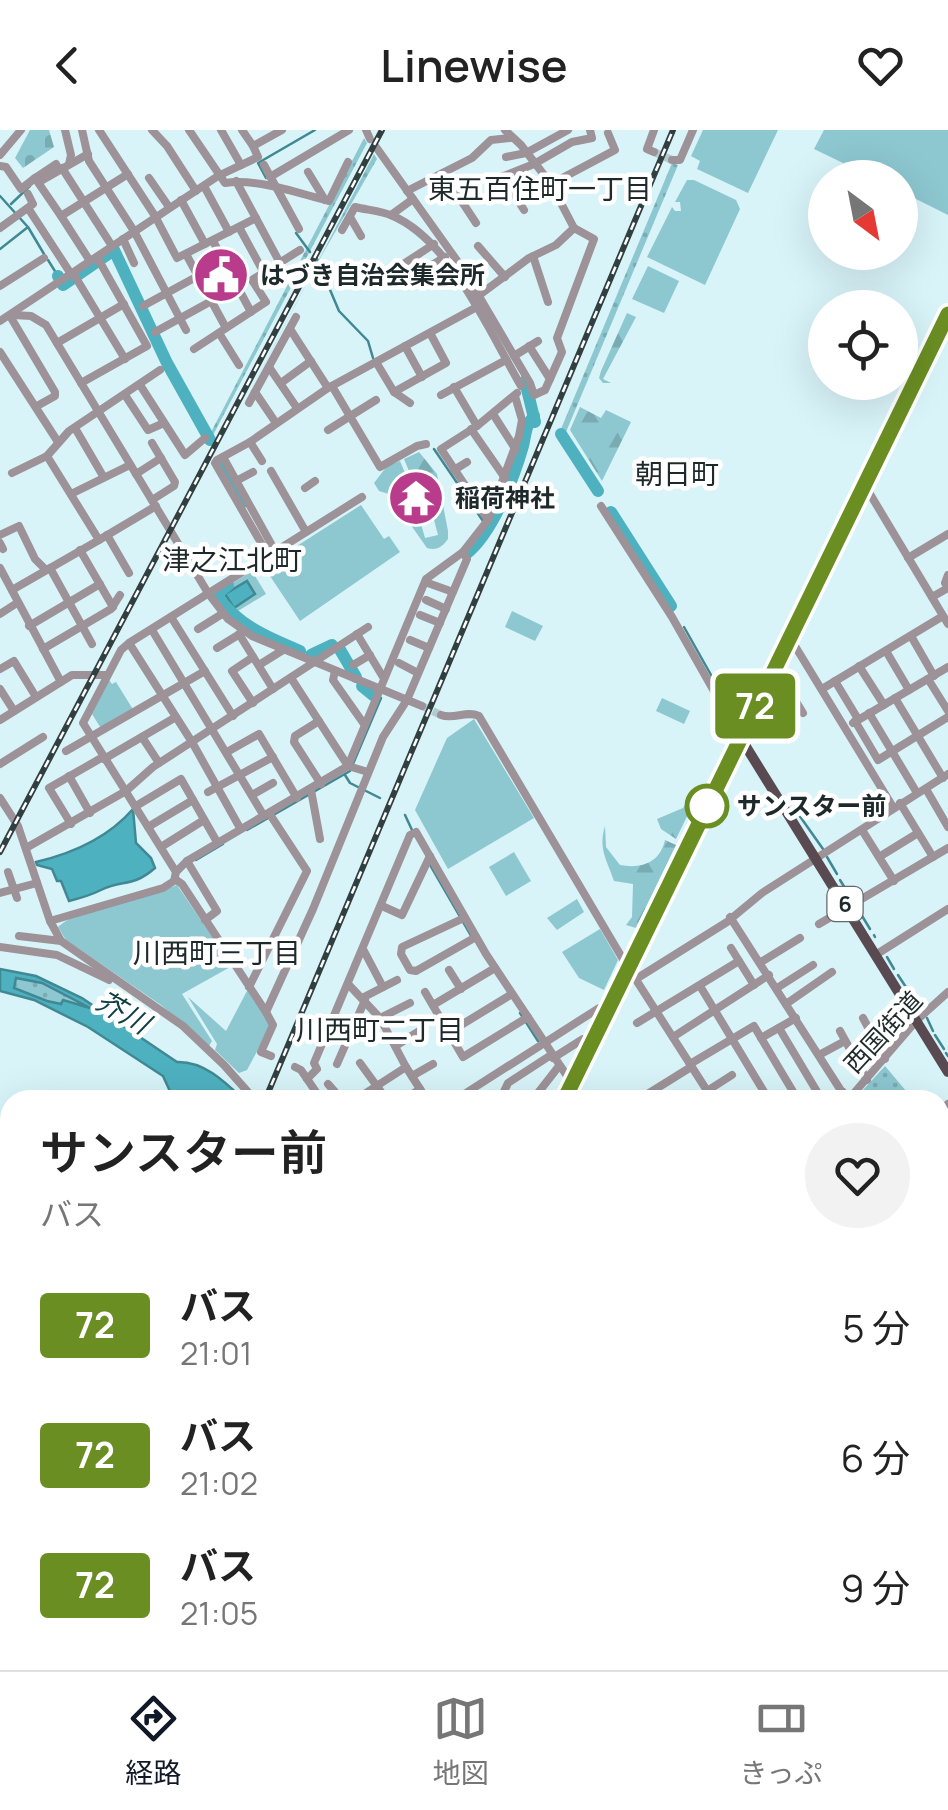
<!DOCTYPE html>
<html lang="ja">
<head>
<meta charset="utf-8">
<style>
  :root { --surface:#fff; --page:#f2f2f2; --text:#222; --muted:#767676; --line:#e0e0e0; --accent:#111827 }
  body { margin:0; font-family:Manrope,"Noto Sans JP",sans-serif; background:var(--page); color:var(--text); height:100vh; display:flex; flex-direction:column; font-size:38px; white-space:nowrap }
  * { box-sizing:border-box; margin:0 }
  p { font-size:32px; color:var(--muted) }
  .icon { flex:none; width:55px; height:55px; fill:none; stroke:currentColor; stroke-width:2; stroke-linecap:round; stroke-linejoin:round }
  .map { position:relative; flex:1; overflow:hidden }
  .drawer { position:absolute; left:0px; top:960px; width:950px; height:580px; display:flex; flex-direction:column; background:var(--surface); border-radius:30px 30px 0 0; box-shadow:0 10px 40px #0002 }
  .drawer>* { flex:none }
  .badge { padding:0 20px; border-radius:8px; font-size:35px; line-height:65px }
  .needle { width:65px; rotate:148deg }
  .buttons { position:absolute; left:808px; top:30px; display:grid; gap:20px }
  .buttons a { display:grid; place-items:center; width:110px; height:110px; border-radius:50%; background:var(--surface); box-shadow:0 10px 40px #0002; font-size:50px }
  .map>.badge { position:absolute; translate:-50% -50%; box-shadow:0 0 0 5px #fff }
  .round { display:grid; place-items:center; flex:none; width:105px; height:105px; border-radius:52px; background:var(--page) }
  .head { display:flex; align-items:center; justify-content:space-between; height:170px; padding:0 40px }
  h1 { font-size:48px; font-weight:600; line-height:75px }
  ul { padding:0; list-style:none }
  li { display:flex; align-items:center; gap:30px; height:130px; padding:0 40px }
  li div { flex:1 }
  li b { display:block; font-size:38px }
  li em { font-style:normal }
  li .badge { min-width:110px; font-weight:700; text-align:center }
  header { display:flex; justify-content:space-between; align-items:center; height:130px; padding:0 40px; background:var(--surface); font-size:45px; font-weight:600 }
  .tabs { display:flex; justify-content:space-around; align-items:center; height:140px; border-top:2px solid var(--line); background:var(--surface); font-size:28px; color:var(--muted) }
  .tabs a { display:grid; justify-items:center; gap:5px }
  .tabs .current { color:var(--accent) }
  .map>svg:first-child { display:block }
  .grass { fill:url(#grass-dots) }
  .forest { fill:url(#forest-firs) }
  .cemetery { fill:url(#cemetery-stones) }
  .green { fill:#8dc7d0 }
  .water { fill:#4eb1c0; stroke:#408893; stroke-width:2.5; fill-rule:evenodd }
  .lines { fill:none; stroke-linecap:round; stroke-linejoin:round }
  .stream { stroke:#408893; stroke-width:2.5 }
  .river { stroke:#4eb1c0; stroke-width:12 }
  .minor-tunnel { stroke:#b3cbd0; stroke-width:8; stroke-dasharray:8 4; stroke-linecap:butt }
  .minor { stroke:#9c9297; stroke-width:8 }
  .major { stroke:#594951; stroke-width:10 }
  .highway { stroke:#413039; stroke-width:11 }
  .rail-casing { stroke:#323f41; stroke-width:6 }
  .rail { stroke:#fff; stroke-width:2.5; stroke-dasharray:8; stroke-linecap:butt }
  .line-casing { stroke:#fff; stroke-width:22 }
  .line { stroke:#6b8e23; stroke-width:15 }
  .stop-dot { fill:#fff; stroke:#6b8e23; stroke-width:5 }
  .labels { text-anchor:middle; stroke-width:9; stroke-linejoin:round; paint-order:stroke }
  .shield { fill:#fff; stroke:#62696b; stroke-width:2.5 }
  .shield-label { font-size:22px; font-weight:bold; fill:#1e292b }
  .poi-label { font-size:25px; font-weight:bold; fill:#1e292b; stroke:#fff; text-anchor:start }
  .stop-label { font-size:25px; font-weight:bold; fill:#1e292b; stroke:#fff; text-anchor:start }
  .street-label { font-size:25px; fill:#1e292b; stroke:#fff }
  .neighbourhood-label { font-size:28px; fill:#1e292b; stroke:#fff }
  .water-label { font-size:28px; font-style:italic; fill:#103e44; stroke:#fff }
</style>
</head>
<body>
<header><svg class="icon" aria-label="back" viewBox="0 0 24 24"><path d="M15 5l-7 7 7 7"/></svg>Linewise<svg class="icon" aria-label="heart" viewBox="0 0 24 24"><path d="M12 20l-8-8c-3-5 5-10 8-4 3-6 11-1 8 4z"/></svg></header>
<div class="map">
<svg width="948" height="1540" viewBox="0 0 948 1540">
  <defs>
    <pattern id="grass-dots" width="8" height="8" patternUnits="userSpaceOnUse" patternTransform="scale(2.5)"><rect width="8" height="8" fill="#8dc7d0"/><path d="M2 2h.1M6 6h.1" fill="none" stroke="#79abb3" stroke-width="1.8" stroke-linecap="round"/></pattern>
    <pattern id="forest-firs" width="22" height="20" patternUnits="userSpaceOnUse" patternTransform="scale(2.5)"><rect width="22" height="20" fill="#8dc7d0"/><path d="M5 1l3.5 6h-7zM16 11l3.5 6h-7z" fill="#79abb3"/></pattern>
    <pattern id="cemetery-stones" width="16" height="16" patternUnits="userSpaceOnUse" patternTransform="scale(2.5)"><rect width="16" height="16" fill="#8dc7d0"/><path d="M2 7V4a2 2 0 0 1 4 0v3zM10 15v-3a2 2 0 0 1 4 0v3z" fill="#79abb3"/></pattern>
  </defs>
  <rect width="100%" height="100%" fill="#d8f4f9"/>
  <!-- grass -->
  <g class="grass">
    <polygon points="364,8 367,13 211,309 209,306"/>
    <polygon points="374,24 377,29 318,132 221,318"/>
    <polygon points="672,33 678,35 566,302 561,299"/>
    <polygon points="16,848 42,853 89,878 64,871 61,874 47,870 14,858"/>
    <polygon points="885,936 912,968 911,970 869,970 863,960"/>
  </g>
  <!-- forest -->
  <g class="forest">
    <polygon points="627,183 636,187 603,249 611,253 603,253 599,248 601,241"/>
    <polygon points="580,277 601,288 606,280 631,292 602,351 570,300"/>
    <path d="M419 322 437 344 448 401V409C442 417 437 421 427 418L389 364 379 361 374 353 387 336 400 331 424 388 420 390 425 408 438 405 433 386 428 387 404 329Z"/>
    <polygon points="698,656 701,658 676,709 661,699 657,689 683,678"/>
    <path d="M605 696 606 717 620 735C641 739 660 733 665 710L676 715 636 798 626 795 632 787 633 754 614 751C607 730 598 719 605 696Z"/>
  </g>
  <!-- cemetery -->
  <polygon class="cemetery" points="30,0 49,0 54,17 23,38 15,28"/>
  <!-- green -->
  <g class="green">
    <polygon points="703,0 778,0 748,63 697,39 700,31 691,26"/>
    <polygon points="824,0 948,0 948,85 900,61 900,48 872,47 814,19"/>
    <polygon points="687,50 694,50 736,70 740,79 705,155 647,127 672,77 675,81 681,81 680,72 675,72"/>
    <polygon points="648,136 679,151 664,183 632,169"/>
    <polygon points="361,375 384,409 389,406 400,422 300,491 264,437"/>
    <polygon points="252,441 266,464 233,484 217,463"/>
    <polygon points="512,481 543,496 535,511 505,497"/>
    <polygon points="109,550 112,554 116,552 134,581 102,600 92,584"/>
    <polygon points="662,568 690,581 684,594 656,581"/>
    <polygon points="474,589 534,688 448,739 415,680 447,608"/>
    <polygon points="514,722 531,751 506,766 489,737"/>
    <path d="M177 755 232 836 182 864 212 911 209 916 161 875 66 810 58 797C85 773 142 771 177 755Z"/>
    <polygon points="577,769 584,782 557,800 547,788"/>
    <polygon points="600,799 618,830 604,860 579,848 562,822"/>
    <polygon points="248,859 271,895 247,940 239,943 215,920 217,914 188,867 226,901"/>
    <polygon points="940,1493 948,1500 948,1540 858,1540 845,1530 940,1530"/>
  </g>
  <!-- water -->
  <g class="water">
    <polygon points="247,451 255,464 234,478 225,464"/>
    <path d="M133 679 136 713 151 728 155 738C132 758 123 749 101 760 91 765 81 768 69 771L61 751H57L52 739 37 735 36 732C70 724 107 709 133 679Z"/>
    <path d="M0 839 36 846 82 868 177 932C204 931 225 952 244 970H174L163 946 88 897 34 870 0 861ZM16 848 42 853 90 878 63 870 61 874 47 871 14 858Z"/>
  </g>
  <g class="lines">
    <!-- stream -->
    <g class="stream">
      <polyline points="266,48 258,33 315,0"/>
      <polyline points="0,66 27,96"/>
      <polyline points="11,74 30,56"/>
      <polyline points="296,103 310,122"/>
      <polyline points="0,119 28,97 44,124"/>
      <polyline points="317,129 339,181 368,211 373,228"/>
      <polyline points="48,130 58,146"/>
      <polyline points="434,319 483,391"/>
      <polyline points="684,497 733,584"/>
      <polyline points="345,645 350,653 380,668"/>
      <polyline points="405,685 412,700"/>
      <polyline points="799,685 823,719"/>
      <polyline points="247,700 350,641 381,568"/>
      <polyline points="827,727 837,744"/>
      <polyline points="196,730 223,714"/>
      <polyline points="429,733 473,809"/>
      <polyline points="840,750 853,771"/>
      <polyline points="856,776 870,799"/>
      <polyline points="874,805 875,807"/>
      <polyline points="887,827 894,839"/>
      <polyline points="898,845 921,880"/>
      <polyline points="520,883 538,911"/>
      <polyline points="927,888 933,901"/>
      <polyline points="935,905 944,919"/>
      <polyline points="946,923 948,926"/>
      <polyline points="752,1530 760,1540"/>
    </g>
    <!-- river -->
    <g class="river">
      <polyline points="58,146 63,155 114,120 167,233 210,310"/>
      <polyline points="525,251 535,292"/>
      <polyline points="561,304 598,361"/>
      <polyline points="221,332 243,372"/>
      <polyline points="611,382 671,476"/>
      <path d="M466 424C492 404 514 348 523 316 526 304 525 296 534 286"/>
      <path d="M228 455 216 465C238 495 266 507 300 521"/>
      <polyline points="339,518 356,547"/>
      <polyline points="311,525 332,515"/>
      <polyline points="362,556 373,565"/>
    </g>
    <!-- minor-tunnel -->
    <g class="minor-tunnel">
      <polyline points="654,22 672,30"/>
      <polyline points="422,576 441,585"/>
    </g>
    <!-- minor -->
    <g class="minor">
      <polyline points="65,0 71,25 69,34"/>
      <polyline points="82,0 89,31 134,101 186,200"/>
      <polyline points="99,0 155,86 177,128 256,88"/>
      <polyline points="152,0 167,16 196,61"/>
      <path d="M189 0 225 53C257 48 297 63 329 71L348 32"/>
      <polyline points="221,0 241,35"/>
      <polyline points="242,0 253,16 282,0"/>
      <polyline points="366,0 370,9"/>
      <polyline points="654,0 647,19 654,22"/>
      <polyline points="376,17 463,139 530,253 534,265 545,260 562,222 557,208 594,109 574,98"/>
      <polyline points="0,25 21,0"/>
      <polyline points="506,27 526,23 568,0"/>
      <polyline points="672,30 680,30 693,0"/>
      <polyline points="264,35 299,99"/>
      <polyline points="0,36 6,37 21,59 35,48 61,86 128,44"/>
      <polyline points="62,38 112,116"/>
      <polyline points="308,42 325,70"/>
      <polyline points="443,43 476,93"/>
      <polyline points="503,46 524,80"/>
      <polyline points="270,47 349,0"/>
      <polyline points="35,48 56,34 59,40"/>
      <polyline points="149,48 169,77"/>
      <polyline points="236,51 280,133"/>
      <polyline points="39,52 88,24"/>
      <polyline points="489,52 534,34 572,12 592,8 590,0"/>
      <polyline points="551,54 615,20 608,3"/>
      <polyline points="204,56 229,102"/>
      <polyline points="407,61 472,28 491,10 511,8"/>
      <polyline points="181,70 205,114"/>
      <polyline points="28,78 71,144"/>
      <polyline points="391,85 413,69"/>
      <polyline points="61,86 90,131"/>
      <polyline points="350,87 361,106"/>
      <polyline points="239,97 264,143"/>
      <polyline points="0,98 33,74 28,64"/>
      <path d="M342 100 355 77C367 80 382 81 393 86 451 111 490 203 521 256"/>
      <polyline points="123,109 134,133"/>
      <polyline points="213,111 251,182"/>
      <polyline points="478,116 505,147"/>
      <polyline points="186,124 226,198"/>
      <polyline points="533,126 548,172"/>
      <polyline points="373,135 382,148 434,114"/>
      <polyline points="73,143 125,229"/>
      <polyline points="414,146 445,127"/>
      <polyline points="0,156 44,128"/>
      <polyline points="478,166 529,128 556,115 574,98 551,54 521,15 505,0"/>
      <polyline points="143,176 198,146"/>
      <polyline points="13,185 31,186 46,195 208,463 228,489 252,506 422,576"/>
      <polyline points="10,186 55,262 55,266 37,276"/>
      <polyline points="0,191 218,46 258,27 253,16"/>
      <polyline points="290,199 328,258"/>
      <polyline points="155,202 237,157"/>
      <polyline points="219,203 239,235"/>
      <polyline points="57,213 124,174"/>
      <polyline points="405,216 422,247"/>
      <polyline points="529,216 550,249"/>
      <polyline points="194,219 266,172 252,150 300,120"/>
      <polyline points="0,222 58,312"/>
      <polyline points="514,226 538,211"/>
      <polyline points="376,232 394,262 410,273"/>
      <polyline points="269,237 297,278"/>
      <polyline points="81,253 147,216 97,127"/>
      <polyline points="281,253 311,231"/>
      <polyline points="140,255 185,325 205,308"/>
      <polyline points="332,256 380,337 417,316 426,314"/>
      <polyline points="454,257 477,296"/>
      <polyline points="255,262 276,293"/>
      <polyline points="394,262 446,233 430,203"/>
      <polyline points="125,265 148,300 164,293"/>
      <polyline points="441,265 506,230"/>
      <polyline points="249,273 296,187"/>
      <polyline points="493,284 516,320"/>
      <polyline points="75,298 103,346"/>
      <polyline points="471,299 505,348"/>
      <polyline points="328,300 376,270"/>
      <polyline points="250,312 262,331"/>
      <polyline points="223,327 275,421"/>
      <polyline points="454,340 467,332"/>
      <polyline points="271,341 306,402"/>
      <polyline points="12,343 47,326 69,301 160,240"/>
      <polyline points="136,344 161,328"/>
      <polyline points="236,351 253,342"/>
      <polyline points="864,354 948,494"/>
      <polyline points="305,358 315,351"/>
      <polyline points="71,364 130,335"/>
      <polyline points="152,370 174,356 175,352 152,313"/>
      <polyline points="601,376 672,487 740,607"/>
      <polyline points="488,390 441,319 477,296 517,263"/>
      <polyline points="0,405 19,396 35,429 46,440"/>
      <polyline points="107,405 129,443"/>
      <polyline points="99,410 156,376"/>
      <polyline points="0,413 3,419"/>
      <polyline points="80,420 113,477"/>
      <polyline points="268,425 215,333 217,330 250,312 328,258 475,178"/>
      <polyline points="908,428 948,404"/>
      <polyline points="0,438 61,552"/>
      <polyline points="50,438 92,514"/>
      <polyline points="425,452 453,462"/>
      <polyline points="12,460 99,410 47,326"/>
      <polyline points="932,467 948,458 945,453 948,445"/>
      <polyline points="426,470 446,479"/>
      <polyline points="0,484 17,473"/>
      <polyline points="420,485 440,493"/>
      <polyline points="171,487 233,586"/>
      <polyline points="29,496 100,454"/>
      <polyline points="198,499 222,484"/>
      <polyline points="152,500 264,686"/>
      <polyline points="239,504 273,559"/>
      <polyline points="357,504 383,547"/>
      <polyline points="911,506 934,546"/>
      <polyline points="410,510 429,518"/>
      <polyline points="786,512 795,516 893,677"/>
      <polyline points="129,513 192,612 240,698"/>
      <polyline points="217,518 243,502"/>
      <polyline points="43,519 111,479 120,465"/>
      <polyline points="886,521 909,560"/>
      <polyline points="399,533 418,543"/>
      <polyline points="259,535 283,520"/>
      <polyline points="353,535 370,525"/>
      <polyline points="859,536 884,575"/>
      <polyline points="0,539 14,531 36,567"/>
      <polyline points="335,541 333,550 364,594"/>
      <polyline points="780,545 803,583"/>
      <polyline points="291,548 348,636 368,642"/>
      <polyline points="928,549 948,581"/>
      <polyline points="835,551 858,589"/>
      <polyline points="0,559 14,581"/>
      <polyline points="822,559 943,486"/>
      <polyline points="895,568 943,648"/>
      <polyline points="253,573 232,541 253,527"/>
      <polyline points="869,583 917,663"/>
      <path d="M441 585C454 590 466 580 479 586L624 831 713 970"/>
      <polyline points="0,590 72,545 107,545"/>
      <polyline points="319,591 295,606 294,612 321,654"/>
      <polyline points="855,591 878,630 948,587"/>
      <polyline points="853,593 948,537"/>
      <polyline points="142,607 159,633"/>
      <polyline points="66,621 205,541"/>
      <polyline points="227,622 259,604 297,668"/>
      <polyline points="104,629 176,587"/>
      <polyline points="0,634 43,607"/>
      <polyline points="69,646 90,683"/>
      <polyline points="926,659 948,697"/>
      <polyline points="311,660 320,709"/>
      <polyline points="208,662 273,627"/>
      <polyline points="252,665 273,653"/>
      <polyline points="0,668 18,696 50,791 61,811 183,896 224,935 255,970"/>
      <polyline points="900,673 933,727"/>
      <polyline points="136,676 181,649 217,712"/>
      <polyline points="71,694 49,658 103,627"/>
      <polyline points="148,697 193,670"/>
      <polyline points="862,700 894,751"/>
      <polyline points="161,717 204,690"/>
      <polyline points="26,718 126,661 153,637 368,497"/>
      <polyline points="879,727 918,703"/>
      <polyline points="187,731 217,781 205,790"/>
      <polyline points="8,742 17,768"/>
      <polyline points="176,742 83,593 121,520 129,513 362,367"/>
      <polyline points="175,749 182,754 266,882 273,895 261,922 271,926"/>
      <polyline points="0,763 37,753"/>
      <polyline points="382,776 402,785 430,726"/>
      <polyline points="730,787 847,970"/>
      <polyline points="464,788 402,817 401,824 410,840 416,841 476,807"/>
      <polyline points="50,791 163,758 174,751 176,742 187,731 348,636 426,449 463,422 488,390 519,306 522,290 515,266"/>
      <polyline points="819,794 948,718"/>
      <polyline points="19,806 61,811"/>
      <polyline points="0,817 57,825 109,850"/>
      <polyline points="731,818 754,855"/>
      <polyline points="364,821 383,857"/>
      <polyline points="877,824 948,779"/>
      <polyline points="761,832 800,808"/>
      <polyline points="449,840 461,859"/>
      <polyline points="636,849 727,792 762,763 948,644"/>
      <polyline points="349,855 380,888 406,937 355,970"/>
      <polyline points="700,856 769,970"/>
      <polyline points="249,857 307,741 269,683"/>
      <polyline points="777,858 813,835"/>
      <polyline points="425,862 463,927 528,887"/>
      <polyline points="362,868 397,850"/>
      <polyline points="786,874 832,842"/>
      <polyline points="433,875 495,838"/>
      <polyline points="266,882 313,779 383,607 407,570 467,429 463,422"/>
      <polyline points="380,888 410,873"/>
      <polyline points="863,888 885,929"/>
      <polyline points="637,893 739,831"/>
      <polyline points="779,898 822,970"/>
      <polyline points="840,901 867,950"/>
      <polyline points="448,903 512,864"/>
      <polyline points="673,907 769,845"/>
      <polyline points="761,908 796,888"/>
      <polyline points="397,915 421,900"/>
      <polyline points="819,925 845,911"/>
      <polyline points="553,928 583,909 593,912"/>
      <polyline points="360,933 387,970"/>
      <polyline points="337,934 365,870"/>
      <polyline points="690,934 754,896 798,970"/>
      <polyline points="295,937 301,940 318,965"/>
      <polyline points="406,937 427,970"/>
      <polyline points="412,946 433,934"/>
      <polyline points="307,949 317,939 314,933 410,705 416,702 486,824 583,970"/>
      <polyline points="328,954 342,970"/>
      <polyline points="707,961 732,945"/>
      <polyline points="534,968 559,936"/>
      <polyline points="403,970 420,959"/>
      <polyline points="455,970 599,878 607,882"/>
      <polyline points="500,970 508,953 551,925"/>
      <polyline points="638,970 691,937"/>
      <polyline points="749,970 752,969"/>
      <polyline points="829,970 843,962"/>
      <polyline points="848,970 917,890 948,862"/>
      <polyline points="940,980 948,974"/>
      <polyline points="942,1183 948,1194"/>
      <polyline points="940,1297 948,1303"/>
      <polyline points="940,1382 948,1382"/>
      <polyline points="0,1399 10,1378"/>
      <polyline points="940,1443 948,1452"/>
      <polyline points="940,1477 948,1471"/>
      <polyline points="940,1485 948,1494"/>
      <polyline points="940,1496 948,1502"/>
      <polyline points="118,1530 124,1540"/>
      <polyline points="221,1530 227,1540"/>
      <polyline points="264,1530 271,1540"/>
      <polyline points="415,1530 421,1540"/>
      <polyline points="519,1530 530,1540"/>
      <polyline points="658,1530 663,1534 660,1540"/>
      <polyline points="712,1530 718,1540"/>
      <polyline points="841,1530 854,1540"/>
      <polyline points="668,1531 680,1540"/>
      <polyline points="136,1540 152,1530"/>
      <polyline points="307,1540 323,1530"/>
      <polyline points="429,1540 445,1530"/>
      <polyline points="555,1540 565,1530"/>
      <polyline points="604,1540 615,1530"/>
      <polyline points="786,1540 789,1530"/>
    </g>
    <!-- major -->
    <polyline class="major" points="740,607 948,942"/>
    <!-- highway -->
    <g class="highway">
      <polyline points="565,970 948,184"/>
      <polyline points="0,1121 10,1127"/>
    </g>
    <!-- rail casing -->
    <g class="rail-casing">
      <g id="rail">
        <polyline points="0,722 382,0"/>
        <polyline points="265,970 673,0"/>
        <polyline points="11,1540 16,1530"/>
        <polyline points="29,1540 33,1530"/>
      </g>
    </g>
    <!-- rail -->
    <use href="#rail" class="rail"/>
  </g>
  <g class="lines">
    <!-- line casing -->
    <g class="line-casing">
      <polyline id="line" points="564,970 948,184"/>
    </g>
    <!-- line -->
    <use href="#line" class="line"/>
  </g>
  <!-- icons -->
  <defs>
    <g id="civic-disc" transform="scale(2.875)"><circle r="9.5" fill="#b93c8c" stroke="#fff"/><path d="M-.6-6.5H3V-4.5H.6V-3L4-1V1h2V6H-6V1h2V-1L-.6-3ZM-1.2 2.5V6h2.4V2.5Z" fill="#fff"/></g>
    <g id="temple-disc" transform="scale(2.875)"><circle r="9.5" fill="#b93c8c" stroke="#fff"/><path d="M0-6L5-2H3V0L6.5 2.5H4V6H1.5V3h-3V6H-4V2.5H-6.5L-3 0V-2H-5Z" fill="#fff"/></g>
  </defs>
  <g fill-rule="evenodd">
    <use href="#civic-disc" x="221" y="145"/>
    <use href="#temple-disc" x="416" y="368"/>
  </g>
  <!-- markers -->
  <circle class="stop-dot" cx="707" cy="676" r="20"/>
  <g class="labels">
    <!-- shield labels -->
    <rect class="shield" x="827.5" y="757" width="35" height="34" rx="8"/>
    <g class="shield-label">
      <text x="845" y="782">6</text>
    </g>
    <!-- poi labels -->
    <g class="poi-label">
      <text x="260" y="154">はづき自治会集会所</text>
      <text x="455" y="377">稲荷神社</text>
    </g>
    <!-- stop labels -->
    <g class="stop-label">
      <text x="737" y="685">サンスター前</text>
    </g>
    <!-- street labels -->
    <g class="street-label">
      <text transform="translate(883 902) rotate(-47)" y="9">西国街道</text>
    </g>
    <!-- neighbourhood labels -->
    <g class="neighbourhood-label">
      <text x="540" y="69">東五百住町一丁目</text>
      <text x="677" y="354">朝日町</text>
      <text x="232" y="440">津之江北町</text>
      <text x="217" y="833">川西町三丁目</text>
      <text x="380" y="910">川西町二丁目</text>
    </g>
    <!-- water labels -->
    <g class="water-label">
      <text transform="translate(123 882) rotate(30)" y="10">芥川</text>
    </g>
  </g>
</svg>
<div class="buttons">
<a><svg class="needle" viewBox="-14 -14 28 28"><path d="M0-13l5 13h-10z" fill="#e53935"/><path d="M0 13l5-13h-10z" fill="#767676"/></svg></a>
<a><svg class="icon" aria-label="locate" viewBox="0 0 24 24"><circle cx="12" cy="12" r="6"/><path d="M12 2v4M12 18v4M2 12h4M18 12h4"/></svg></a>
</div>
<b class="badge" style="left:755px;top:576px;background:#6b8e23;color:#fff">72</b>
<section class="drawer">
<div class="head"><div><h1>サンスター前</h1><p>バス</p></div><a class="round"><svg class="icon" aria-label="heart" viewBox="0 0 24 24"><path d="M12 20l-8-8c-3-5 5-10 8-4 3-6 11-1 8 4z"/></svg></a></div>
<ul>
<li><span class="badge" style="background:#6b8e23;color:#fff">72</span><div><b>バス</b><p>21:01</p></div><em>5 分</em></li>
<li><span class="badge" style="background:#6b8e23;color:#fff">72</span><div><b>バス</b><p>21:02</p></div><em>6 分</em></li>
<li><span class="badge" style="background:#6b8e23;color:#fff">72</span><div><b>バス</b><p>21:05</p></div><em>9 分</em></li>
</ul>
</section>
</div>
<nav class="tabs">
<a class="current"><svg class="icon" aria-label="directions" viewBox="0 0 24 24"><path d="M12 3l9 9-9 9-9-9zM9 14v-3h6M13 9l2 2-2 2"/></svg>経路</a>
<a><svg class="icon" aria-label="map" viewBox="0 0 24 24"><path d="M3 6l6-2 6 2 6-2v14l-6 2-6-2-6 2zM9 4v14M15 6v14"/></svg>地図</a>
<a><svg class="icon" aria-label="tickets" viewBox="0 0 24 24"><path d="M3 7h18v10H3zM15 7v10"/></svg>きっぷ</a>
</nav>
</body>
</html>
